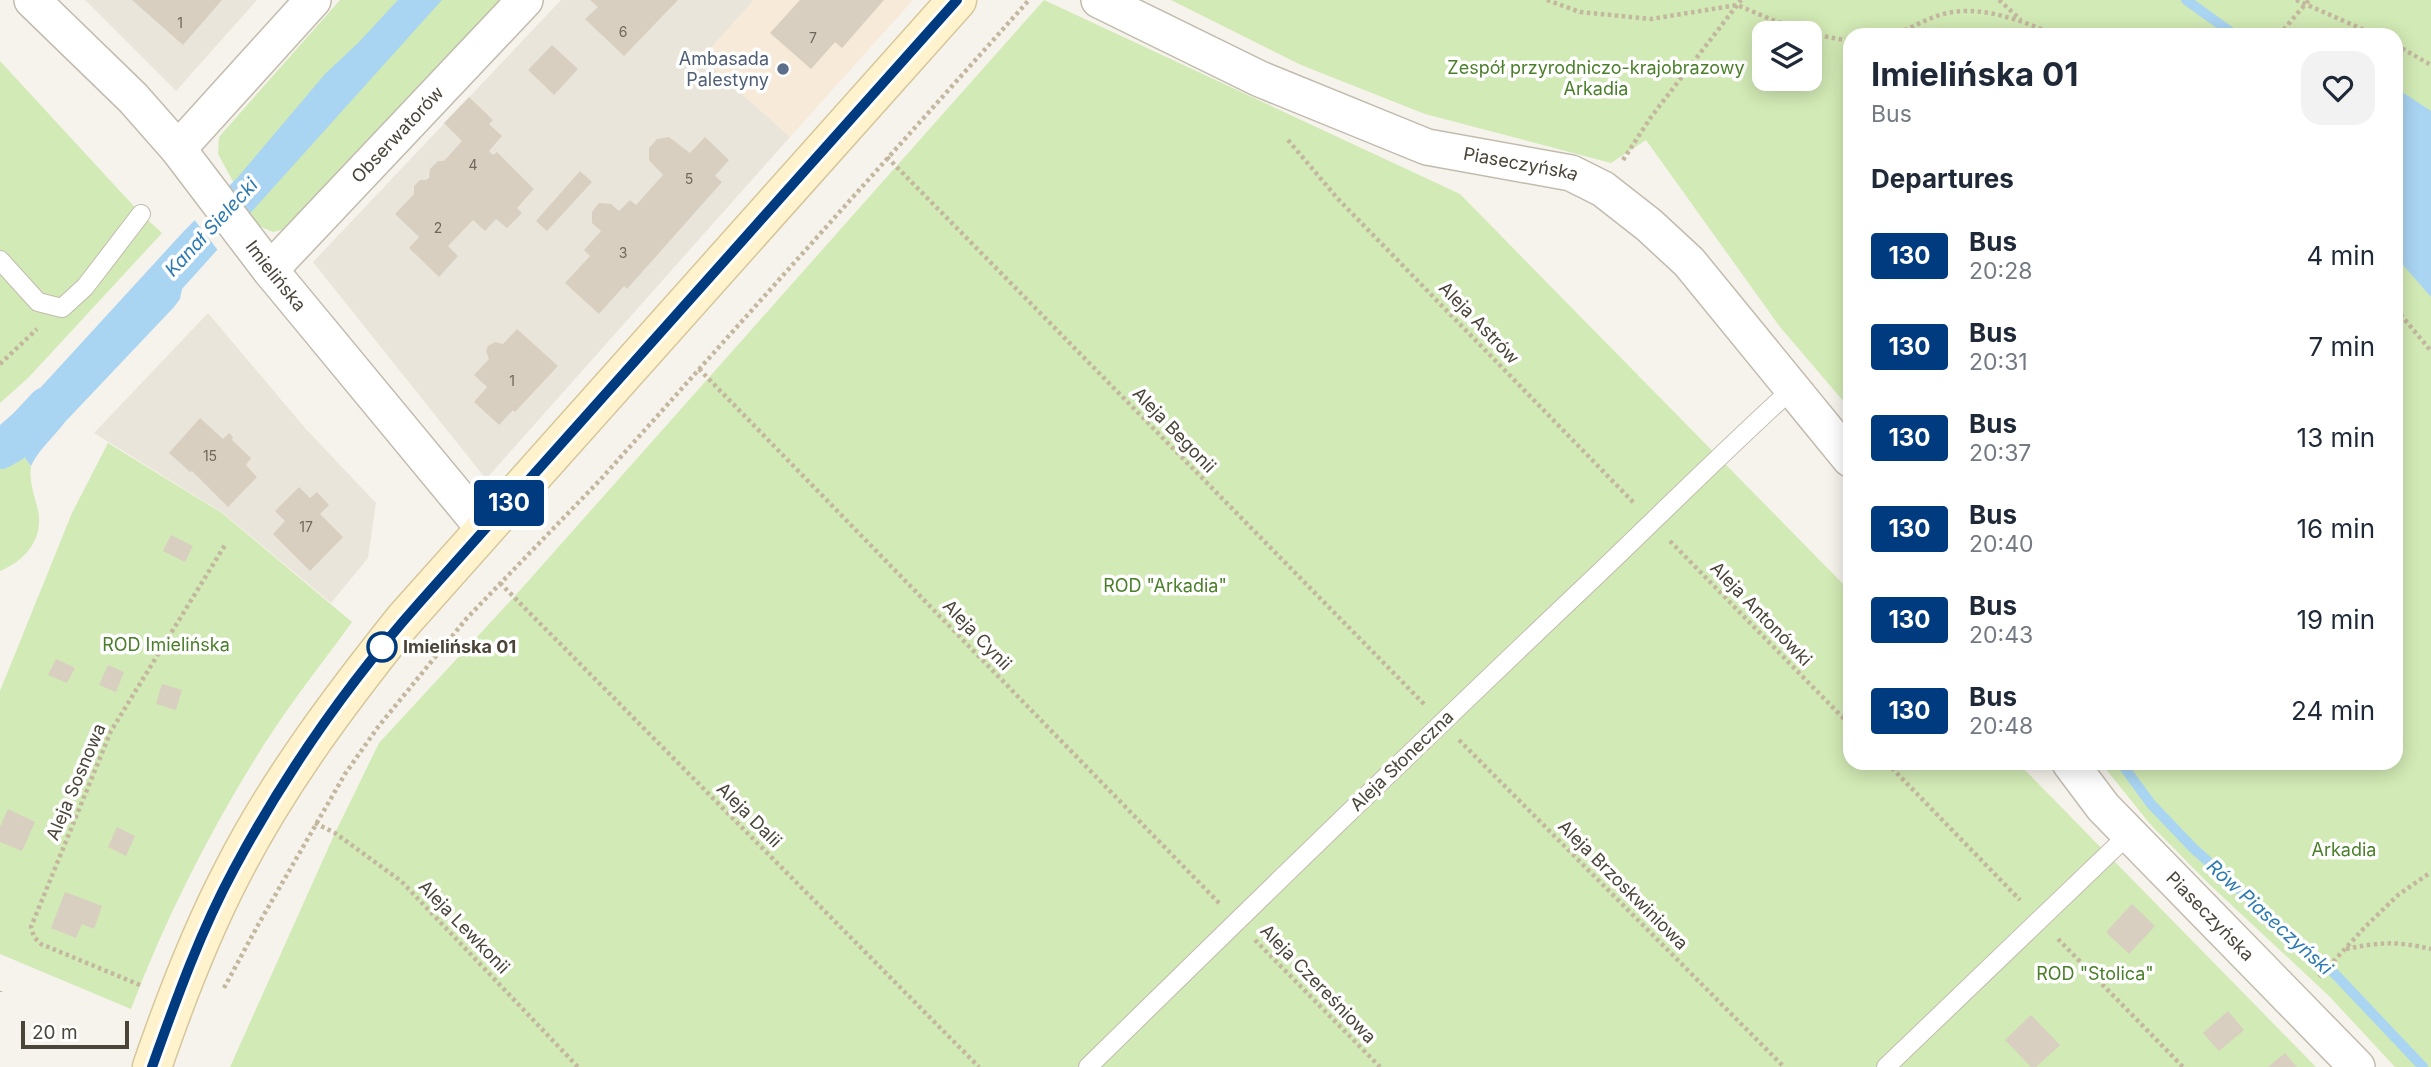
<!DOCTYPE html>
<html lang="en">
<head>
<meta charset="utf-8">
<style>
  :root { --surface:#fff; --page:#f2f2f3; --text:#1f2937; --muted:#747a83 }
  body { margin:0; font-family:Inter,sans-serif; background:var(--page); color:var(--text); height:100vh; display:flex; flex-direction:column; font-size:26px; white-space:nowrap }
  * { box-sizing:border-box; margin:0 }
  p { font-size:23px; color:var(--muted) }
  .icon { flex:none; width:38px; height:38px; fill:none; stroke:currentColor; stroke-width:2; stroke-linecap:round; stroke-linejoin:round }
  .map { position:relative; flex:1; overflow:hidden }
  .sheet { position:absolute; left:1843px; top:28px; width:560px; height:742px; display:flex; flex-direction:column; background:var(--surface); border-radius:21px; box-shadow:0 4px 18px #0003 }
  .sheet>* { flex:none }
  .badge { padding:0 14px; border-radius:5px; font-size:24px; line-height:46px }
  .fabs { position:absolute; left:1752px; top:21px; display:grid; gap:14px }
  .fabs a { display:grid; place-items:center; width:70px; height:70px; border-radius:14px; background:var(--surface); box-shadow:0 4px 18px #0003; font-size:35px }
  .scale { position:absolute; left:21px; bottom:18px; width:108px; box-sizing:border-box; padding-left:7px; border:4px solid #4b4439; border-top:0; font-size:19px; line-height:24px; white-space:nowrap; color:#4b4439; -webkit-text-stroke:5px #fff; paint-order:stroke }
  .map>.badge { position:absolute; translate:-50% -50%; box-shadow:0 0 0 4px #fff }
  h2 { padding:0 28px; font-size:26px; line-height:63px }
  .round { display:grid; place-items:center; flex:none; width:74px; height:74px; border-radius:21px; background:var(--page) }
  .overview { display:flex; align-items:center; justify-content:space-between; height:119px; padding:0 28px }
  h1 { font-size:33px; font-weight:700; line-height:52px }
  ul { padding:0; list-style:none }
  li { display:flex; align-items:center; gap:21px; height:91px; padding:0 28px }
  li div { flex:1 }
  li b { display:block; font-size:26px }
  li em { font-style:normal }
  li .badge { min-width:77px; font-weight:700; text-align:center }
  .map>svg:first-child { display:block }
  .residential { fill:#eae5da }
  .commercial { fill:#f7ead8 }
  .green { fill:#d2eab5; fill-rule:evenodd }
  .water { fill:#a9d4f2 }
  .pier { fill:#f6f3ec }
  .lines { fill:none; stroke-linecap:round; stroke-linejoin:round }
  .stream { stroke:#a9d4f2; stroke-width:10 }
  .canal { stroke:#a9d4f2; stroke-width:38 }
  .building { fill:#d8cfc1 }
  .lane-casing { stroke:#c2bbae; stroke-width:20 }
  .street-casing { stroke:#c2bbae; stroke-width:38 }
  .secondary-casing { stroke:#d6c79b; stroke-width:41 }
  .path { stroke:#c4b79f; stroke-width:4.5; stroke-dasharray:3.5 3.5; stroke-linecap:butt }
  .lane { stroke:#fff; stroke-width:18 }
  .street { stroke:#fff; stroke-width:35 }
  .secondary { stroke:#fff3cd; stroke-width:38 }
  .line-casing { stroke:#fff; stroke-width:16 }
  .line { stroke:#003b80; stroke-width:10 }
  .service-dot { fill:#5c6f8a; stroke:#fff; stroke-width:2.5 }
  .stop-dot { fill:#fff; stroke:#003b80; stroke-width:3.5 }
  .labels { text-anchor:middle; stroke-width:7; stroke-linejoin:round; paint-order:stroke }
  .number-label { font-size:14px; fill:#6e675b }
  .service-label { font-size:18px; fill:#4e5e75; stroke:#fff; text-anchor:end }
  .park-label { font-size:18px; fill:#4a7f2a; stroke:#fff }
  .street-label { font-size:18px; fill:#4b4439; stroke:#fff }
  .stop-label { font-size:18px; font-weight:bold; fill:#4b4439; stroke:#fff; text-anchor:start }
  .water-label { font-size:19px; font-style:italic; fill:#2e7ab2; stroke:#fff }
</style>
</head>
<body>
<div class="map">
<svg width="2431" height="1067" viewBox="0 0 2431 1067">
  <rect width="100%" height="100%" fill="#f6f3ec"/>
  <!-- residential -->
  <g class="residential">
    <polygon points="85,0 257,0 176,91"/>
    <polygon points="561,0 754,0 702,58 790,137 486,479 313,262"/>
    <polygon points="208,313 305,428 376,503 368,558 331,603 223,513 94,433"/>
  </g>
  <!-- commercial -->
  <polygon class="commercial" points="754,0 913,0 790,137 702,58"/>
  <!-- green -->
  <g class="green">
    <polygon points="340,0 504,0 285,229 273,232 257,225 218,154 219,137"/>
    <polygon points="1044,0 1460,194 1850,591 1850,763 2018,763 2316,1067 230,1067 335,833 379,743 514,597"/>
    <path d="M1171 0H2431V1067H2395L2329 996 2209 884 2150 824 2101 763H2396V35H1850V409L1780 327 1646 140 1611 163 1425 114 1301 65ZM1764 33H1810V79H1764Z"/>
    <polygon points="0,61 141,214 162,233 29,377 0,403"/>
    <path d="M108 443 222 513 352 622C323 662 292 701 265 743 212 827 166 916 131 1009L0 954V691L72 513Z"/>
    <path d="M9 444 19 450 31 466C29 482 34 494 38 510 44 539 25 561 0 571V446Z"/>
  </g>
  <!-- water -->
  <g class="water">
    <path d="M398 0H442L182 289 180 299 174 307 65 422C54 437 39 449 31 466L19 450 9 444 0 446V425L31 398 184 231 238 177 325 74 358 43Z"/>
    <polygon points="2396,88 2431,111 2431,297 2396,257"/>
  </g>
  <!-- pier -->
  <polygon class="pier" points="227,183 253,217 220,253 193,218"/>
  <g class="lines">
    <!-- stream -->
    <g class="stream">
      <polyline points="2186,0 2235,35"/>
      <polyline points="2121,763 2151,804 2194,849 2335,974 2423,1067"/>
    </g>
    <!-- canal -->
    <polyline class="canal" points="0,450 11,444 46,406"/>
  </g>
  <!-- building -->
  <g class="building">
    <polygon points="132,0 222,0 183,45"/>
    <polygon points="590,0 678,0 624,56 585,19 598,7"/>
    <polygon points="800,0 884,0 842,48 835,42 811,69 770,33"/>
    <polygon points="552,45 578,69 554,95 528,70"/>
    <polygon points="469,97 493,120 489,124 502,136 489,151 493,155 497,152 534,189 517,208 522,213 507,228 496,219 485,231 473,220 448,246 458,256 439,277 409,248 419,237 395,214 414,194 414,186 420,180 426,180 429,178 430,169 438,161 444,161 462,141 444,123"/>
    <polygon points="669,137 690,153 705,137 729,160 715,176 722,182 627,289 624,286 599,314 565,283 590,256 584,250 601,231 592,223 592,212 599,203 611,204 619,211 630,200 636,205 663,175 649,160 649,148 657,139"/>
    <polygon points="580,171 592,182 547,231 536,221"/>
    <polygon points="517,329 558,366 515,412 513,410 499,425 474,402 487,387 474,375 489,359 486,351 488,346 495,342 503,344"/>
    <polygon points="200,418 223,439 229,433 233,437 232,440 251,458 246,465 257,477 228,507 192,471 190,472 169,453"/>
    <polygon points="299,487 310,498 317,492 329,505 320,514 343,537 310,571 273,534 285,521 275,511"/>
    <polygon points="171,535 193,546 185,562 163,551"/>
    <polygon points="56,659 75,668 67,683 48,675"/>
    <polygon points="108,665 124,672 116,692 99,685"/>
    <polygon points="162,684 182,690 176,710 156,704"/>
    <polygon points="8,809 35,822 22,851 0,842 0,827"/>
    <polygon points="117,827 135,836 126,856 108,847"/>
    <polygon points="65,892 102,906 94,929 82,924 76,938 51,928"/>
    <polygon points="2132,904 2155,926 2129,954 2106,932"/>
    <polygon points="2228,1011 2244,1030 2219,1051 2203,1033"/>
    <polygon points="2031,1015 2060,1045 2036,1067 2031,1067 2005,1040"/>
    <polygon points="2285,1053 2297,1067 2268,1067"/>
  </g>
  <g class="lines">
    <!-- lane casing -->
    <g class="lane-casing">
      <g id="lane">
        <polyline points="0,260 38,302 62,308 85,287 141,214"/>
        <path d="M1088 1067C1256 902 1426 737 1597 575 1662 513 1726 449 1792 389"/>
        <polyline points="1886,1067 2129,834"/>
      </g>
    </g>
    <!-- street casing -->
    <g class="street-casing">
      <g id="street">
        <path id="s1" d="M32 0 133 98 178 149 270 270 485 530"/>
        <path id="s2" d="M1099 0 1260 79 1427 147 1571 173 1603 189 1649 225 1689 262 1850 459"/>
        <polyline points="178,149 313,0"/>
        <path id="s3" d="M270 270 525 0"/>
        <path id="s4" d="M2070 763 2103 807 2357 1067"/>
      </g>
    </g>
    <!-- secondary casing -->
    <g class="secondary-casing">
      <path id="secondary" d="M152 1067C175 1000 200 934 233 871 279 781 340 700 403 621L957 0"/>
    </g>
    <!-- path -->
    <g class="path">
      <polyline points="1547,0 1580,12 1651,19 1737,5 1775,21 1828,37 1850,41"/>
      <polyline points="1999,0 2021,20"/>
      <polyline points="2296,0 2376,35"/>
      <path d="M1891 35C1909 30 1925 19 1943 14 1981 4 2022 21 2056 35"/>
      <polyline points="2279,35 2309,0"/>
      <polyline points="2396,45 2431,65"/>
      <polyline points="1288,140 1338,199 1635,504"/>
      <polyline points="887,157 1424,704"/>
      <polyline points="1623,160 1651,117 1741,0"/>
      <polyline points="2396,309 2431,351"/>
      <polyline points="0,364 37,329"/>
      <polyline points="699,369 1220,904"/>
      <polyline points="1670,541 1850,725"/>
      <polyline points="500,583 979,1067"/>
      <polyline points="1459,740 1784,1067"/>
      <polyline points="1887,763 2020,900"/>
      <polyline points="315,823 335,833 401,881 578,1067"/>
      <polyline points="2058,939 2183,1067"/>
      <polyline points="1255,940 1380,1067"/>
      <path d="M2346 949C2379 942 2398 941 2431 949"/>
      <polyline points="2319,977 2366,926 2398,895 2431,872"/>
      <polyline points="140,985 41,944 34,937 31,927 111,731 225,545"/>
      <polyline points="224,988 258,925 345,774 378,727 467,618 601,479 1029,0"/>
      <polyline points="0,992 0,991"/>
    </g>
    <!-- lane -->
    <use href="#lane" class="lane"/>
    <!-- street -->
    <use href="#street" class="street"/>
    <!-- secondary -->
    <use href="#secondary" class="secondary"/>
  </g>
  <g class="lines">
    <!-- line casing -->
    <g class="line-casing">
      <path id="line" d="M152 1067C176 1000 200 932 234 869 285 774 348 683 420 602L957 0"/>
    </g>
    <!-- line -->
    <use href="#line" class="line"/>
  </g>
  <!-- markers -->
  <circle class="service-dot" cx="783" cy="69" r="7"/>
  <circle class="stop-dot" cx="382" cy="647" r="14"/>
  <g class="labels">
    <!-- number labels -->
    <g class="number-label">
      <text x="180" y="28">1</text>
      <text x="623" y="37">6</text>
      <text x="813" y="43">7</text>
      <text x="473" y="170">4</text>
      <text x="689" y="184">5</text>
      <text x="438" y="233">2</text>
      <text x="623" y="258">3</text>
      <text x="512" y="386">1</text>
      <text x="210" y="461">15</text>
      <text x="306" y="532">17</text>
    </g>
    <!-- service labels -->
    <g class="service-label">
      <text x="769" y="65">Ambasada<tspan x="769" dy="21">Palestyny</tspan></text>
    </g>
    <!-- park labels -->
    <g class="park-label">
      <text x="1596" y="74">Zespół przyrodniczo-krajobrazowy<tspan x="1596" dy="21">Arkadia</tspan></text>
      <text x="1165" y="592">ROD "Arkadia"</text>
      <text x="166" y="651">ROD Imielińska</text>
      <text x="2344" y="856">Arkadia</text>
      <text x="2095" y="980">ROD "Stolica"</text>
    </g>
    <!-- street labels -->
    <g class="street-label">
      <text dy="6" stroke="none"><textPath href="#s3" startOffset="186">Obserwatorów</textPath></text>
      <text dy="6" stroke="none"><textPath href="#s2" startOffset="455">Piaseczyńska</textPath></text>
      <text dy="6" stroke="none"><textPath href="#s1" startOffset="369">Imielińska</textPath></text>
      <text transform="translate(1479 323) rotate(46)" y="6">Aleja Astrów</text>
      <text transform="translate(1174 430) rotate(46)" y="6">Aleja Begonii</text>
      <text transform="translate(1761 614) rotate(46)" y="6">Aleja Antonówki</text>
      <text transform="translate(977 635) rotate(46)" y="6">Aleja Cynii</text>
      <text transform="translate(1402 761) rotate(-44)" y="6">Aleja Słoneczna</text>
      <text transform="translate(76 782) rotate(-67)" y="6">Aleja Sosnowa</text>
      <text transform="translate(749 815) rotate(45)" y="6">Aleja Dalii</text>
      <text transform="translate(1623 885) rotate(45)" y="6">Aleja Brzoskwiniowa</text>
      <text dy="6" stroke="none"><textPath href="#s4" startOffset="208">Piaseczyńska</textPath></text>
      <text transform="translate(464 927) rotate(46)" y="6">Aleja Lewkonii</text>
      <text transform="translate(1318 984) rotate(46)" y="6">Aleja Czereśniowa</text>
    </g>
    <!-- stop labels -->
    <g class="stop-label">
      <text x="403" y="653">Imielińska 01</text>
    </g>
    <!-- water labels -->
    <g class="water-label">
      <text transform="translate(211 227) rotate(-47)" y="7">Kanał Sielecki</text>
      <text transform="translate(2270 917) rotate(42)" y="7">Rów Piaseczyński</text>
    </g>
  </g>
</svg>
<div class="fabs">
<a><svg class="icon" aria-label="layers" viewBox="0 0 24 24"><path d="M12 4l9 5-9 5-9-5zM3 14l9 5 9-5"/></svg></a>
</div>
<div class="scale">20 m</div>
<b class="badge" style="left:509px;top:503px;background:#003b80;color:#fff">130</b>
<section class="sheet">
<div class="overview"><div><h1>Imielińska 01</h1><p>Bus</p></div><a class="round"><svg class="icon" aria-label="heart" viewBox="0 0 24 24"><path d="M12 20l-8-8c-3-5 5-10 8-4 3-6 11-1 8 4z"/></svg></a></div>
<h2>Departures</h2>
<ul>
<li><span class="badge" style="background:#003b80;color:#fff">130</span><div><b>Bus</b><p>20:28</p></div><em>4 min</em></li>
<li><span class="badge" style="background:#003b80;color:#fff">130</span><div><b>Bus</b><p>20:31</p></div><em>7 min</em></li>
<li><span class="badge" style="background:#003b80;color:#fff">130</span><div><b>Bus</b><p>20:37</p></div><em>13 min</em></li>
<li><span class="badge" style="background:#003b80;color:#fff">130</span><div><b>Bus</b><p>20:40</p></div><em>16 min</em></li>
<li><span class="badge" style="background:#003b80;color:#fff">130</span><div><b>Bus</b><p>20:43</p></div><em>19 min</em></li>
<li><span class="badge" style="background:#003b80;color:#fff">130</span><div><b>Bus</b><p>20:48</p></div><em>24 min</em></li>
</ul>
</section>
</div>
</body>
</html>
